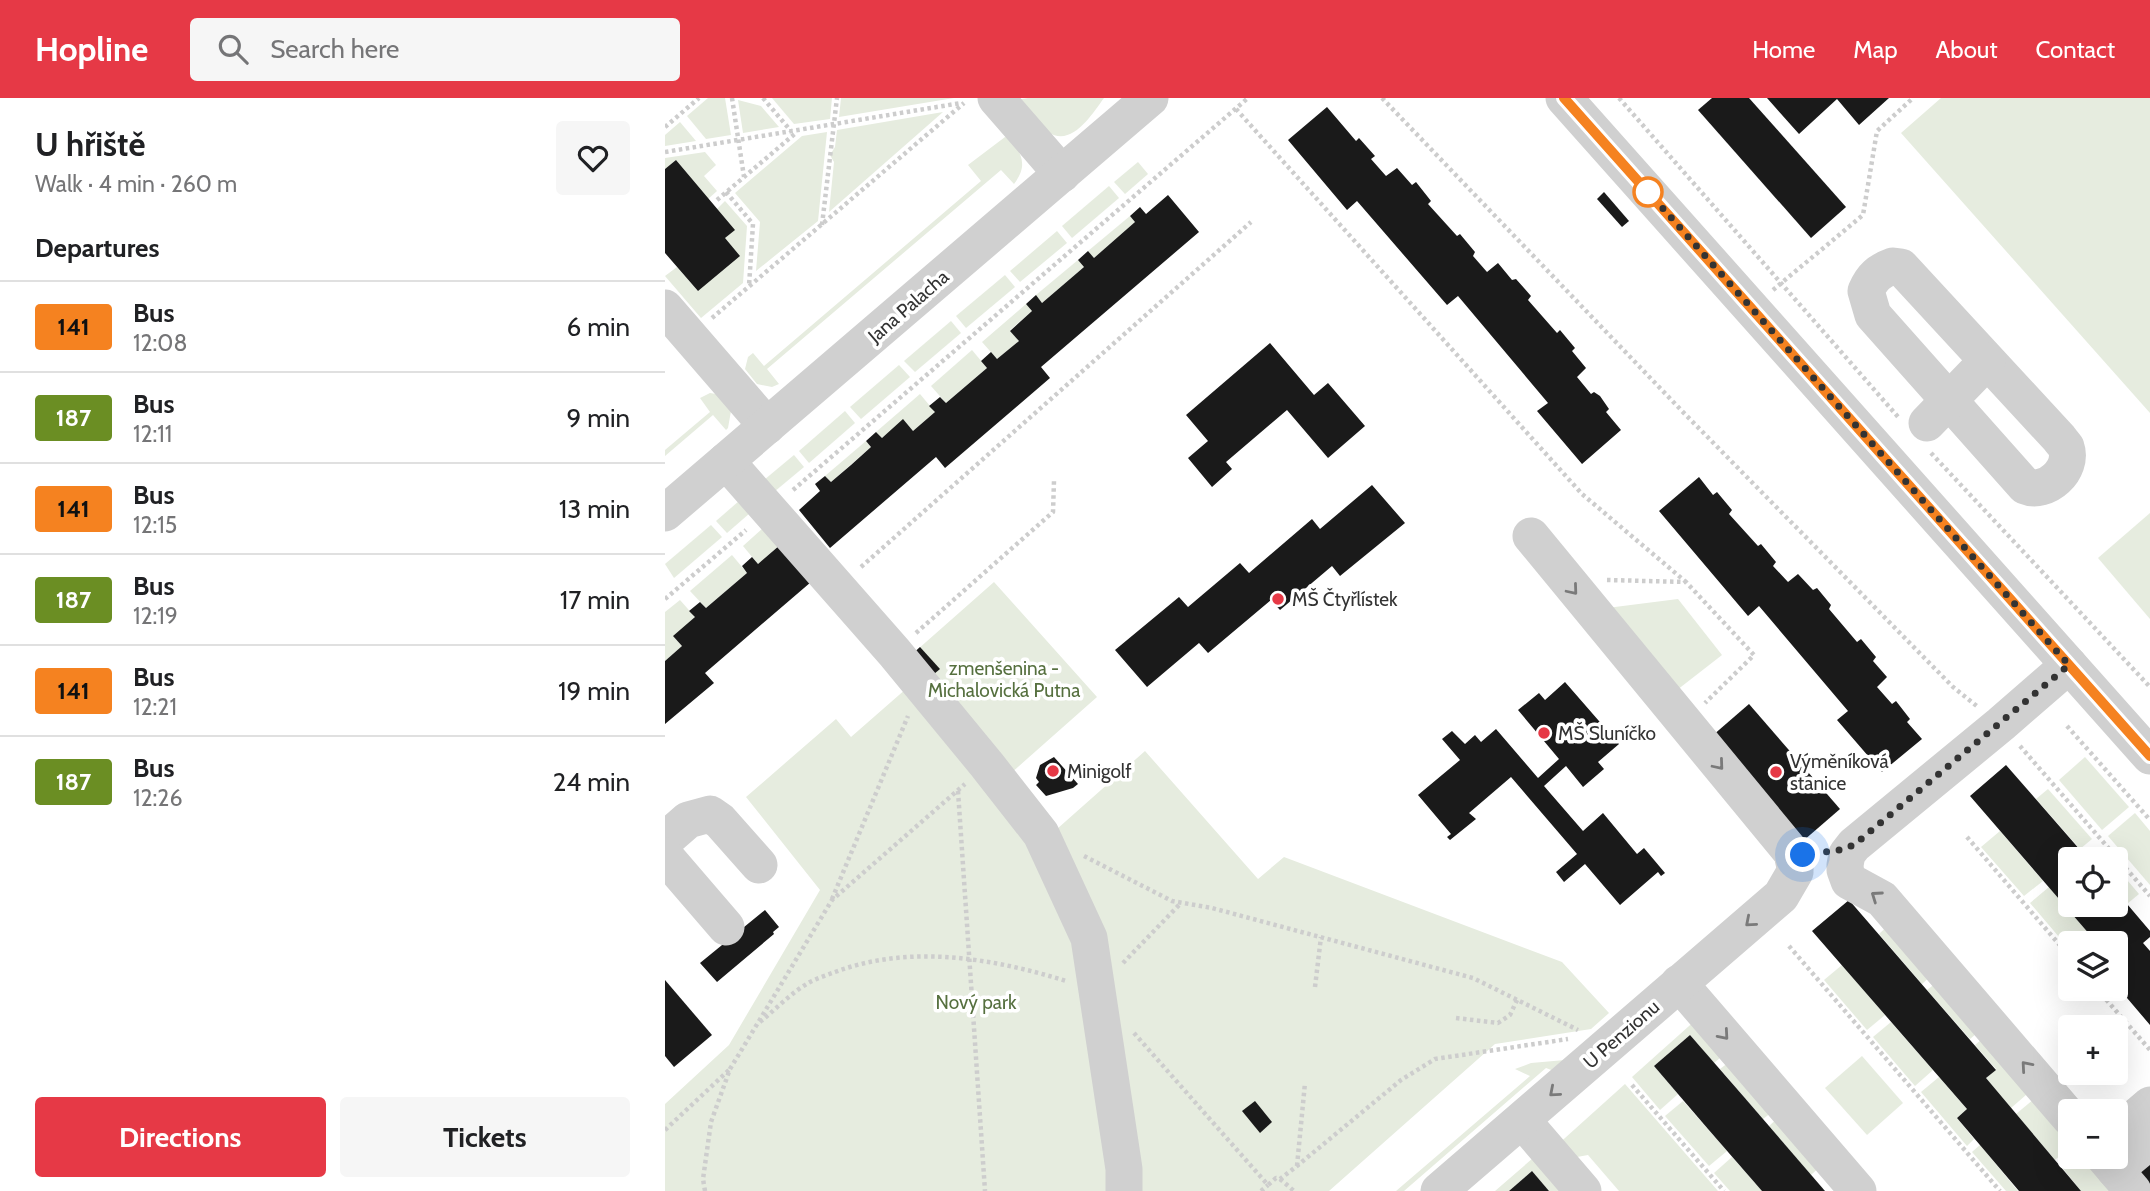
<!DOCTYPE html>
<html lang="en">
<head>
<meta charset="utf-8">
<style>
  :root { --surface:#fff; --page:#f6f6f6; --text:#202124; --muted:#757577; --line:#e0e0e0; --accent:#e63946 }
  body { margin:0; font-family:Cabin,sans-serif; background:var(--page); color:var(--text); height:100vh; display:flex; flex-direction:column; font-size:26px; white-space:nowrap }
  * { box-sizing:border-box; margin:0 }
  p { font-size:23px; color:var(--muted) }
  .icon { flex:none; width:38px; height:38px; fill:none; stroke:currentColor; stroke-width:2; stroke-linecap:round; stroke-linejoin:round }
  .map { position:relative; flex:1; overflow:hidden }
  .details { display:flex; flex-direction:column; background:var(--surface); width:665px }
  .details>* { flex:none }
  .badge { padding:0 14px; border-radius:5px; font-size:24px; line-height:46px }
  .fabs { position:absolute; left:1393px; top:749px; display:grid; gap:14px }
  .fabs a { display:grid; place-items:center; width:70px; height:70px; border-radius:7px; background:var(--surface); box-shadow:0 7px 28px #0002; font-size:35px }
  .you { position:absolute; width:35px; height:35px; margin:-18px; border:5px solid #fff; border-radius:50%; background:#1a73e8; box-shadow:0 0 0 10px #1a73e833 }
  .map>.badge { position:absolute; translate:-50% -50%; box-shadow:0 0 0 4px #fff }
  h2 { padding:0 35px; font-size:26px; line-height:63px }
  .round { display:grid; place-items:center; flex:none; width:74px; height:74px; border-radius:7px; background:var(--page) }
  .head { display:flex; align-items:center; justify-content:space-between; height:119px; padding:0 35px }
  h1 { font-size:33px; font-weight:700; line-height:52px }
  .cta { display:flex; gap:14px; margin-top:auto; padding:14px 35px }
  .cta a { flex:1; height:80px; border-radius:7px; background:var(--accent); color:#fff; font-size:28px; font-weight:700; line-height:80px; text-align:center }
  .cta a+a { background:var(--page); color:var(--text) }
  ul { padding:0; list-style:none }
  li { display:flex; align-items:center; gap:21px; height:91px; padding:0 35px; border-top:2px solid var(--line) }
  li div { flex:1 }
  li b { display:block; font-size:26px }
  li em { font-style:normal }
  li .badge { min-width:77px; font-weight:700; text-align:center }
  header { display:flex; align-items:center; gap:42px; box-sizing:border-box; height:98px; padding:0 35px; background:var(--accent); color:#fff }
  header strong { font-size:33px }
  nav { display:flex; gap:38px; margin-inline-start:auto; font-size:24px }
  .search { width:490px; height:63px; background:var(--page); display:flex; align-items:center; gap:18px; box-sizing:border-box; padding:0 24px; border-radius:7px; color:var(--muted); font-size:26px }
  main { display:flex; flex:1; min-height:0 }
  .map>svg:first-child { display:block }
  .green { fill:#e6ecdf }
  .building { fill:#1a1a1a }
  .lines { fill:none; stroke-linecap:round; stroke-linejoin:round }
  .path { stroke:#cdcdcd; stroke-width:4.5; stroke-dasharray:3.5 3.5; stroke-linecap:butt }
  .minor { stroke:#d0d0d0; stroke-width:37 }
  .oneway { stroke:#7a7a7a }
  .line-casing { stroke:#fff; stroke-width:16 }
  .line { stroke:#f58220; stroke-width:10 }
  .walk { stroke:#333; stroke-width:7; stroke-dasharray:0 12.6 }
  .stop-dot { fill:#fff; stroke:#f58220; stroke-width:3.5 }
  .poi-dot { fill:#e63946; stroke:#fff; stroke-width:2.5 }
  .labels { text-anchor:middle; stroke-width:7; stroke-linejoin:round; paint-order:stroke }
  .street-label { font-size:19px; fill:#333; stroke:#fff }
  .poi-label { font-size:19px; fill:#333; stroke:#fff; text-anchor:start }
  .park-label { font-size:19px; fill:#56703f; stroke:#fff }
</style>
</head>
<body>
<header>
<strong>Hopline</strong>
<div class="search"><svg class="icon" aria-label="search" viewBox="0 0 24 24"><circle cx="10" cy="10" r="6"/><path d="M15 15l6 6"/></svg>Search here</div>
<nav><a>Home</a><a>Map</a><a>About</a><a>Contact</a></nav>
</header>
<main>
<section class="details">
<div class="head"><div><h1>U hřiště</h1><p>Walk · 4 min · 260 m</p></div><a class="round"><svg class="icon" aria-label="heart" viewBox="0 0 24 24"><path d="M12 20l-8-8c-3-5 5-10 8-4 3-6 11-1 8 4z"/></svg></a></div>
<h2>Departures</h2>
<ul>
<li><span class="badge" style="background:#f58220;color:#111">141</span><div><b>Bus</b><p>12:08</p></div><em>6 min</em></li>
<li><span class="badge" style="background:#6b8e23;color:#fff">187</span><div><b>Bus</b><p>12:11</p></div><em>9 min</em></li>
<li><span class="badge" style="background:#f58220;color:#111">141</span><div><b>Bus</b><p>12:15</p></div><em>13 min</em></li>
<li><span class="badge" style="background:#6b8e23;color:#fff">187</span><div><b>Bus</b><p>12:19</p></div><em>17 min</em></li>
<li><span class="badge" style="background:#f58220;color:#111">141</span><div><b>Bus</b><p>12:21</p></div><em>19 min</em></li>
<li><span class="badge" style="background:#6b8e23;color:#fff">187</span><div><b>Bus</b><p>12:26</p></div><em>24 min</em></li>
</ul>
<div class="cta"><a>Directions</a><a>Tickets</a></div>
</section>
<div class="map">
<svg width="1485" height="1093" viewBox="0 0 1485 1093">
  <rect width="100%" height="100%" fill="#fff"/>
  <!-- green -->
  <g class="green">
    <polygon points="43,0 60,0 66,37 41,41 22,18"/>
    <polygon points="107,0 167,0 165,21 129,26"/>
    <polygon points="176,0 289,0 174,19"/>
    <path d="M363 0H439C427 16 407 50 383 34 371 26 361 12 351 2Z"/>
    <polygon points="1276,0 1485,0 1485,315 1236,35"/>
    <polygon points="73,2 96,8 114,29 78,35"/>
    <polygon points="278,14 164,114 169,64 165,57 170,49 172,32"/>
    <polygon points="15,24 31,43 0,48 0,37"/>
    <polygon points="162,34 153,123 91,173 95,124 70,95 137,38"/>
    <path d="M340 39 346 40C357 58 363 67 349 86L336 72 102 271 114 286 107 289 92 286 80 271 83 259 88 255 99 268 316 83 303 67Z"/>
    <polygon points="40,54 51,67 39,78 52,93 43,101 11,62 0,71 0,60"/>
    <polygon points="473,64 483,76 460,96 449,84"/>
    <polygon points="444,88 454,100 407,140 397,128"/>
    <polygon points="60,103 82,128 78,185 36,220 0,178 12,169 33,193 60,140 69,131 52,111"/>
    <polygon points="465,118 470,124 429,160 423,153"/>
    <polygon points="392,133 402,145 355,184 345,173"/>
    <polygon points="413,162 419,169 377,205 371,197"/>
    <polygon points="340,177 350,189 301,230 291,218"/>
    <polygon points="361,206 367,213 345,232 354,243 332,261 317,244"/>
    <polygon points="286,223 296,235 250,274 239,263"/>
    <polygon points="307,252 322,270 281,305 266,288"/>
    <polygon points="234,267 245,279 196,321 185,309"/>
    <polygon points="45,295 51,296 66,313 63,330 61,332 48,317 0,358 0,352 45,314 35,300"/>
    <polygon points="255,296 270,314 248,333 238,322 217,340 211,334"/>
    <polygon points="180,313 190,325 144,365 134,353"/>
    <polygon points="201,343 206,349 166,384 160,378"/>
    <polygon points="129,357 139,369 109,394 99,382"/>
    <polygon points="74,403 85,415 62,435 51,423"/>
    <polygon points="1485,415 1485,521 1433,460"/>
    <polygon points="46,427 57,439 9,480 0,466"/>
    <polygon points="98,430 115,447 93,466 78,448"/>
    <polygon points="67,457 82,475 41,510 25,493"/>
    <polygon points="329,484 432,599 345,676 392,731 480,653 593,781 619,759 897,864 944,915 926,931 830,946 664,1093 0,1093 0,1006 64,947 155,792 81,699 171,621 186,639 242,590 244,559"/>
    <polygon points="1013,501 1057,557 1012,592 942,510"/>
    <polygon points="15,502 30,519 9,539 17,548 0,563 0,514"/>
    <polygon points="1420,659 1464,709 1437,732 1394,682"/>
    <polygon points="1383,691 1427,741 1415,751 1371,701"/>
    <polygon points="1470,715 1485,733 1485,787 1443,738"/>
    <polygon points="1335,733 1378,783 1359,798 1316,749"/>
    <polygon points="1451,769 1474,796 1462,806 1451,793"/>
    <polygon points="1384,789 1426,838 1417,845 1405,845 1405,852 1365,805"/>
    <polygon points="1227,824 1270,874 1257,886 1214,836"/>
    <polygon points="1177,867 1220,917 1202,932 1159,882"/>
    <polygon points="1276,881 1318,930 1305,941 1262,892"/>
    <polygon points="1033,920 1062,954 1049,965 1025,937 989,968 1013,996 995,1012 967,979"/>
    <polygon points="1226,924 1268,972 1250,988 1208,939"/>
    <polygon points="1323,936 1369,990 1346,1010 1321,980 1331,971 1310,947"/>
    <polygon points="1197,958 1238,1005 1202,1037 1160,990"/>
    <polygon points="1068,961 1111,1011 1098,1021 1055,971"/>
    <polygon points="900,962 897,976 881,970 739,1093 731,1093 865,978 850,971 866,965"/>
    <polygon points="1274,979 1302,1011 1292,1020 1309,1041 1302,1048 1256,994"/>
    <polygon points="960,986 1053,1093 954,1093 923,1057 901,1061 890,1049"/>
    <polygon points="1375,996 1405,1032 1405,1049 1390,1062 1351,1016"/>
    <polygon points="1018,1003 1062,1053 1044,1068 1000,1018"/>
    <polygon points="1116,1017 1158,1066 1146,1077 1104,1028"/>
    <polygon points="1315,1047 1353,1093 1341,1093 1307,1054"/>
    <polygon points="875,1054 900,1093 884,1093 867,1073 844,1093 830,1093"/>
    <polygon points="1067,1059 1097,1093 1065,1093 1049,1075"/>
    <polygon points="1407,1059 1428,1059 1445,1093 1416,1093 1396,1068"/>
  </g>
  <!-- building -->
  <g class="building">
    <polygon points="1047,0 1084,0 1181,109 1146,140 1033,12"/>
    <polygon points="1102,0 1224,0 1194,27 1172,1 1134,36"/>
    <polygon points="662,9 691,43 694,40 710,58 706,61 721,78 732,70 747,87 751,84 766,103 763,106 792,138 795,136 810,154 808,158 822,174 833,165 847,182 851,181 866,198 863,202 892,235 895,232 910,250 907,253 921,270 912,279 926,296 929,294 935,298 944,311 941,314 956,332 917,366 872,313 883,305 793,198 782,207 692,103 682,112 623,42"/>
    <polygon points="11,62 70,132 60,140 75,158 33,193 0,155 0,71"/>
    <polygon points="939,94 964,123 957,129 932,101"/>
    <polygon points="503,97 534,134 376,269 385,280 280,370 271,359 165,450 134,412 155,393 150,386 160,378 166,384 186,367 206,349 201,343 211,334 217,340 238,321 248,333 270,314 264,308 275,299 281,305 322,270 316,263 326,254 332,261 354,243 345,233 367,213 361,206 371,197 377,205 419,169 413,162 423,153 429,160 470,124 465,118 475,109 481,116"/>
    <polygon points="605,245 649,297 663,285 700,328 663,360 622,312 561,364 567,371 547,389 523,360 543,343 521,317"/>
    <polygon points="1034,379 1048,397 1052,394 1067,412 1064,416 1093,448 1096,446 1111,464 1108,468 1123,484 1133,476 1148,492 1152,490 1166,507 1164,511 1192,544 1196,541 1211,559 1208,563 1222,579 1212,589 1227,606 1231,603 1245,621 1242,624 1257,641 1217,674 1172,622 1183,613 1094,508 1083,518 994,413"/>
    <polygon points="707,387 740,425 675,478 667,468 615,512 606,502 543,555 534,545 482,589 450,552 514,499 523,509 575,465 584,475 647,421 655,431"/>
    <polygon points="115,447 146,484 40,575 49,585 0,626 0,563 17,548 8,538 30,519 24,513 35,504 41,510 82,475 77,468 87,459 93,466"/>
    <polygon points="255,549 275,571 263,581 244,559"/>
    <polygon points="900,584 954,646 933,664 939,671 918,689 901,668 879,688 918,733 938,715 972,756 979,750 1000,775 996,778 993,774 955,807 920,766 899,784 891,774 912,756 846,679 804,715 811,721 785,742 782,739 786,736 753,697 795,662 777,641 787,633 800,646 810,637 816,644 831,631 873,680 894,661 853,612 874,595 880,602"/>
    <polygon points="1084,606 1175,711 1138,743 1047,638"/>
    <polygon points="389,659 413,686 408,690 381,698 371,687 374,684 371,680 375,667"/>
    <polygon points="1341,667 1423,761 1405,761 1405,807 1451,807 1451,793 1485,833 1485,839 1478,845 1485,853 1485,927 1451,887 1451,884 1459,876 1451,866 1451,845 1432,845 1305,698"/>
    <polygon points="1184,802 1331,972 1321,980 1416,1093 1354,1093 1292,1020 1302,1011 1147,833"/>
    <polygon points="100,812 114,829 108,834 109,836 52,884 35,865"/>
    <polygon points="0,882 47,937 9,969 0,958"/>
    <polygon points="1025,937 1079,999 1160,1093 1097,1093 1043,1031 989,968"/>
    <polygon points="590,1003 607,1024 595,1035 577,1013"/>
    <polygon points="1485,1060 1485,1093 1470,1069"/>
    <polygon points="867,1073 884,1093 844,1093"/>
  </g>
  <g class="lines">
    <!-- path -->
    <g class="path">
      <polyline points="67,0 79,79"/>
      <polyline points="98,0 126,33"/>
      <polyline points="717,0 1017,313 1288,589 1313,609"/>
      <polyline points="954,0 1234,320"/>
      <polyline points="571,11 917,396 1021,484"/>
      <polyline points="0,29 34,0"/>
      <polyline points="0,54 296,5"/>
      <polyline points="61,94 88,126 84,188"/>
      <polyline points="52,102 132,34"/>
      <polyline points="157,127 172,0"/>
      <polyline points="1108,192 1198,117 1212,33 1248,0"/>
      <polyline points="47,220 299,5"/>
      <polyline points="1266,355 1485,589"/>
      <polyline points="128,392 583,0"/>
      <polyline points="196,469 586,124"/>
      <polyline points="942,482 1021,484 1089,557 1040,605"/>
      <polyline points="0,501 81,432"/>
      <polyline points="251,535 388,414 389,383"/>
      <polyline points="1402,628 1485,722"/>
      <polyline points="1355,648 1485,798"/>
      <polyline points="293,693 320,1093"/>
      <polyline points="1302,739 1405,859"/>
      <polyline points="419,758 507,803 547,810 808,880 913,932"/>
      <polyline points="167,801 243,618"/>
      <polyline points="1124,848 1335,1093"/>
      <polyline points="458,865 516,805"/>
      <polyline points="650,889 656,839"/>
      <polyline points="1432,891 1485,952"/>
      <polyline points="791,920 833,925 845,917 852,902"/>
      <path d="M95 924C111 911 127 894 145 884 153 880 162 877 170 874 245 846 327 860 401 883"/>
      <polyline points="469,935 603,1087 611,1080 615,1081 632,1068 736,982 770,961 903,941"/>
      <polyline points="967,987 1059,1093"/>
      <polyline points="0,1032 65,971"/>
      <polyline points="632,1068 640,985"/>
      <polyline points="615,1081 629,1093"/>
      <polyline points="40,1093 38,1081 46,1024 65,971 167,802 300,686"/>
      <polyline points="596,1093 603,1087"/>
    </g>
    <!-- minor -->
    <g class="minor">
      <polyline points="331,0 397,76"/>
      <polyline points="899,0 1485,658"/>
      <path d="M1228 168 1236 169 1394 340C1396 343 1399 346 1401 349 1409 372 1381 397 1360 388L1208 217 1201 193C1207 179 1214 173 1228 168Z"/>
      <polyline points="0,210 102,328"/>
      <polyline points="1262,325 1322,263"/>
      <polyline points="61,363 229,554 322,667 376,736 424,840 459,1071 459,1093"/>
      <polyline points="0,415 485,0"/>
      <polyline points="866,438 1127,755 1130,769"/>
      <polyline points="0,742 23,722 45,716 55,723 94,767"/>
      <polyline points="0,758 61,829"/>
      <polyline points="1180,767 1182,756 1189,747 1336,626 1404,567"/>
      <polyline points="1180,772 1184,783 1217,801 1405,1020"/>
      <polyline points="1014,885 1193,1093"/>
      <polyline points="857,1022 918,1093"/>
      <polyline points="1451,1036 1485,1007"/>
      <polyline points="1439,1059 1468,1093"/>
      <polyline points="1450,1072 1485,1043"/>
      <polyline points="774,1093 1116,798 1130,774"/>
    </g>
  </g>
  <!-- one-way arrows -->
  <defs><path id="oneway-chevron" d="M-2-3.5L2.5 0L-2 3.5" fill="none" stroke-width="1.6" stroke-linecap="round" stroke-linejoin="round" transform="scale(1.75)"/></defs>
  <g class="oneway">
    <use href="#oneway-chevron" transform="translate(908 492) rotate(50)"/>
    <use href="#oneway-chevron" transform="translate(1054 667) rotate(50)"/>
    <use href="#oneway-chevron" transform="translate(1211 798) rotate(-145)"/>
    <use href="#oneway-chevron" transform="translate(1085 824) rotate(139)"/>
    <use href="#oneway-chevron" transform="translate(1059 937) rotate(49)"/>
    <use href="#oneway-chevron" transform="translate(1361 968) rotate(-131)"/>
    <use href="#oneway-chevron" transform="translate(889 994) rotate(139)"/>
  </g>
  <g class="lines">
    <!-- line casing -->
    <g class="line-casing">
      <polyline id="line" points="899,0 1485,658"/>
    </g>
    <!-- line -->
    <use href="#line" class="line"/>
    <!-- walk -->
    <polyline class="walk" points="983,94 978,88 1404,567 1189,747 1174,752 1138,757"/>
  </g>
  <!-- markers -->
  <circle class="stop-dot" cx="983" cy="94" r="14"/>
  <g class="poi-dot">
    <circle cx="613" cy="501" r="7"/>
    <circle cx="879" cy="635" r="7"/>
    <circle cx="388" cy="673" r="7"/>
    <circle cx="1111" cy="674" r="7"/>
  </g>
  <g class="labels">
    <!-- street labels -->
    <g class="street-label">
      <text transform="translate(243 208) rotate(-41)" y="7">Jana Palacha</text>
      <text transform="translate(956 936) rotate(-41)" y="7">U Penzionu</text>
    </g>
    <!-- poi labels -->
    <g class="poi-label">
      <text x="627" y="508">MŠ Čtyřlístek</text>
      <text x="893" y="642">MŠ Sluníčko</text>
      <text x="1125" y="670">Výměníková<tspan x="1125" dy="22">stanice</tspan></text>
      <text x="402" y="680">Minigolf</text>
    </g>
    <!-- park labels -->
    <g class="park-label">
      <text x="339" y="577">zmenšenina -<tspan x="339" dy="22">Michalovická Putna</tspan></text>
      <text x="311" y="911">Nový park</text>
    </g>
  </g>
</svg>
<div class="fabs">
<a><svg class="icon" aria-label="locate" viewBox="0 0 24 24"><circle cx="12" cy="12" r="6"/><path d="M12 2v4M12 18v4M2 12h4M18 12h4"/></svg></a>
<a><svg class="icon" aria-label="layers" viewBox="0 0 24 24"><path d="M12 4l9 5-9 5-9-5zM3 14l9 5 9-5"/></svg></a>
<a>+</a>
<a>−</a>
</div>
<div class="you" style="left:1138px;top:757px"></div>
</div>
</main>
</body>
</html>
